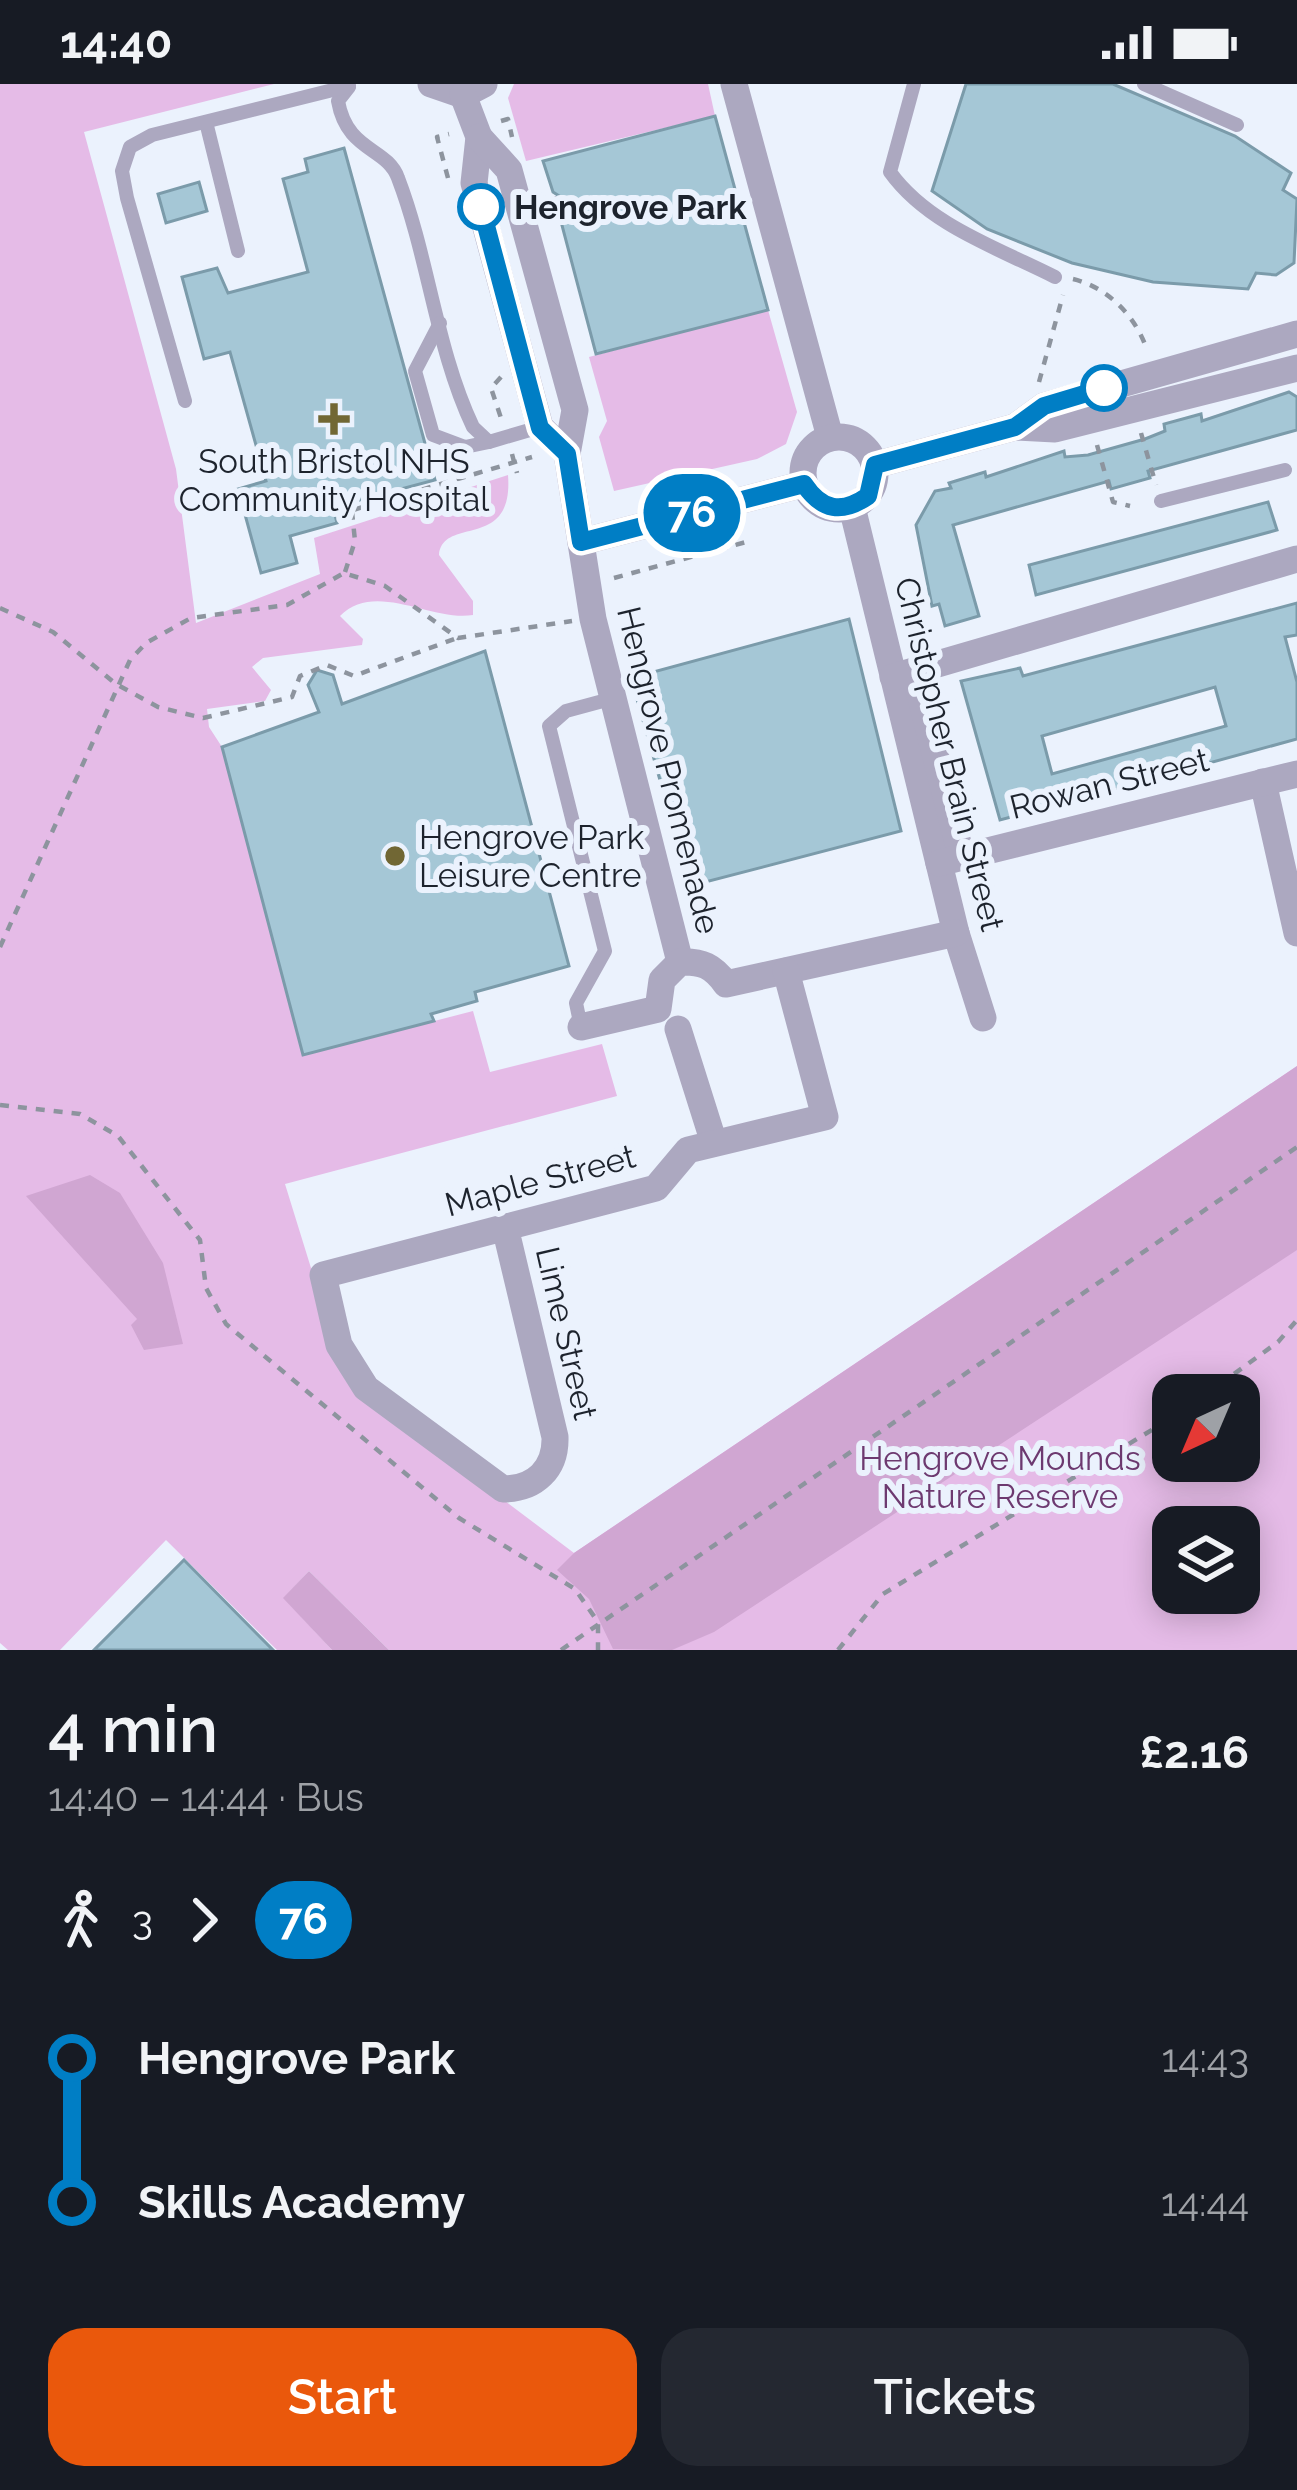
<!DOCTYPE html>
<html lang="en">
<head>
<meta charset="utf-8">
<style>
  :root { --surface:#171b24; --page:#242831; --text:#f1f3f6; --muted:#9ea1a6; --accent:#ea580c }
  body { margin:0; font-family:Raleway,sans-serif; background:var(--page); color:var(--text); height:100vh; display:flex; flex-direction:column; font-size:45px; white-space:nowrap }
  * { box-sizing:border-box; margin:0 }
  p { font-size:39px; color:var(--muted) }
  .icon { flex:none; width:66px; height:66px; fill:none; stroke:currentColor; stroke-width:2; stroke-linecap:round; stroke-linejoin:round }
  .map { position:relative; height:1566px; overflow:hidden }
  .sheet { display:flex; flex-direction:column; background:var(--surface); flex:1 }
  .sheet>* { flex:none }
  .badge { padding:0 24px; border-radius:39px; font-size:42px; line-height:78px }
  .needle { width:78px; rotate:224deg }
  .tools { position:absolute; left:1152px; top:1290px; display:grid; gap:24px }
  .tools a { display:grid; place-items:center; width:108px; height:108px; border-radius:24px; background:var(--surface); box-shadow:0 6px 30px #0003; font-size:60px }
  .map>.badge { position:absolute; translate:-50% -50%; box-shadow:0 0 0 6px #fff }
  .legs { display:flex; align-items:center; gap:18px; height:132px; padding:0 48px; font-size:39px }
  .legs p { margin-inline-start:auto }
  .head { display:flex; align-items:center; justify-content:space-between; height:204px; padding:0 48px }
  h1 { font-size:66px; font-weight:600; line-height:90px }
  .action { display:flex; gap:24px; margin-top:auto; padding:24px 48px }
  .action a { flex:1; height:138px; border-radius:36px; background:var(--accent); color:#fff; font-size:48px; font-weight:600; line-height:138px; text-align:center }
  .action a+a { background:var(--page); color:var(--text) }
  ul { padding:0 48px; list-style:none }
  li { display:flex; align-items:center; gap:42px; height:144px; font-size:45px }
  li i { display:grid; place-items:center; width:18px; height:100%; margin:0 15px; background:currentColor }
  li i::after { content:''; width:30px; height:30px; margin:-15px; border:9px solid; border-radius:50%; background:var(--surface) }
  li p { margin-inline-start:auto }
  li:first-child i { background:linear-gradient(#0000 50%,currentColor 0) }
  li:last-child i { background:linear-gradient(currentColor 50%,#0000 0) }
  .status { display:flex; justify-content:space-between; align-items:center; height:84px; padding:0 60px; background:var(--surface); direction:ltr }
  .status svg { height:33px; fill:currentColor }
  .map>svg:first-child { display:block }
  .green { fill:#e5bbe7; fill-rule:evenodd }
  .forest { fill:#d0a6d2 }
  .building { fill:#a5c7d6; stroke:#7b9baa; stroke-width:3; fill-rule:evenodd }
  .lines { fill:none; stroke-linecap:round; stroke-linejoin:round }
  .path { stroke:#8d949e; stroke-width:4.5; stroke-dasharray:9 9; stroke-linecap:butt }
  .lane { stroke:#aca8c0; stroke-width:14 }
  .street { stroke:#aca8c0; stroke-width:27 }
  .line-1-casing { stroke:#fff; stroke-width:27 }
  .line-1 { stroke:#007ec5; stroke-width:18 }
  .stop-1-dot { fill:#fff; stroke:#007ec5; stroke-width:6 }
  .poi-dot { fill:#716734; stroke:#ebf2fd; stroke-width:4.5 }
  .labels { text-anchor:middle; stroke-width:12; stroke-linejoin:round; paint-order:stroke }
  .stop-label { font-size:33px; font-weight:bold; fill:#1d232d; stroke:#ebf2fd; text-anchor:start }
  .poi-label { font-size:33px; fill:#1d232d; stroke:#ebf2fd }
  .street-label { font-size:33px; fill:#1d232d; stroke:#ebf2fd }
  .park-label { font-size:33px; fill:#6d3970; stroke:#ebf2fd }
</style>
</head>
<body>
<div class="status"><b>14:40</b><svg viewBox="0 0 49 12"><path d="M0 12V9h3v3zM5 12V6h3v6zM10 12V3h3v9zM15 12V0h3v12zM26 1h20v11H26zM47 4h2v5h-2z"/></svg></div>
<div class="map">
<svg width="1297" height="1566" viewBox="0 0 1297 1566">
  <rect width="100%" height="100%" fill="#ebf2fd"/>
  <!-- green -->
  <g class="green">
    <path d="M0 0H274L84 48 176 385 196 539 320 490 314 454 508 391C514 468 443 431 439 471L473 517V531C432 538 375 496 340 532L363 555 362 561 263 574 252 583 271 606 265 617 207 625 209 643 222 663 303 971 473 927 490 988 602 960 617 1012 285 1100 346 1297 574 1469 1297 982V1566H389L309 1487 284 1514 332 1566H277L166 1456 60 1566H8L0 1559ZM1173 1311H1239V1377H1173ZM1173 1443H1239V1509H1173Z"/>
    <polygon points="514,0 708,0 715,32 526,77 508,14"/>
    <polygon points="768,226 797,328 786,360 757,375 614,407 599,353 607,337 589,273"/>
  </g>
  <!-- forest -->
  <g class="forest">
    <polygon points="1297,982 1297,1166 714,1548 672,1566 613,1565 589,1515 557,1486 574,1469"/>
    <polygon points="90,1091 120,1109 163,1179 183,1260 144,1266 131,1241 137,1235 26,1112"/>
    <polygon points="309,1487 389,1566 332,1566 283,1514"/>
  </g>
  <!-- building -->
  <g class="building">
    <polygon points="966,0 1113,0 1235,52 1291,89 1283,106 1297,115 1294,179 1276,191 1256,189 1248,205 1153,198 1072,179 987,145 932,107"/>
    <polygon points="715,32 768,226 596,270 559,130 567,117 553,108 543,77"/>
    <polygon points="344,64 435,396 333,423 337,439 290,452 297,479 261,489 238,405 266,397 230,268 204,275 182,193 217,184 228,209 308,188 283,95 308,88 305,75"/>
    <polygon points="199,98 207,127 166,139 158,110"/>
    <polygon points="1289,308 1297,313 1297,346 1148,387 1150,394 1111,405 1109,397 953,441 979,532 945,542 939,520 932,522 916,441 935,407 951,404 949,399 985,388 986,393 1064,367 1065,373 1088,371 1145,355 1165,347 1164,340 1201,330 1202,337"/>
    <polygon points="1268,418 1277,446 1036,511 1029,481"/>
    <path d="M1297 519V551L1285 553 1297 598V655L1000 736 961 597 1020 584 1023 592ZM1215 603 1226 642 1052 690 1042 652Z"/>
    <polygon points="849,535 901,747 690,802 631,594"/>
    <polygon points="485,567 569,882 475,908 477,917 431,930 434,937 303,971 222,663 319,628 308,601 317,586 333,591 342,620"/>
    <polygon points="184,1476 273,1566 94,1566"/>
  </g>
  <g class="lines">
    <!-- path -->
    <g class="path">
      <polyline points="501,37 508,35 512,53"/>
      <polyline points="448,94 437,53 449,50"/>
      <path d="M1073 195C1107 203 1136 232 1147 266"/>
      <polyline points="501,293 491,304 502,337"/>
      <polyline points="1039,298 1063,211"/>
      <polyline points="1141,349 1156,401"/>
      <polyline points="1097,361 1113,418 1130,422"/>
      <polyline points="512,370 517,389"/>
      <polyline points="353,426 532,373"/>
      <polyline points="345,488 355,457 351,418"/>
      <polyline points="614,494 746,458"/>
      <polyline points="0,524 53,548 116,600 158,623 203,634 292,613 300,592 327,581 354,592 457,554"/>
      <polyline points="0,863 130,576 146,559 191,534 287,521 344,489 385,502 458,554 572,537"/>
      <polyline points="0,1021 80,1030 118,1052 200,1156 206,1204 226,1240 459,1434 575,1505 598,1538 598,1566"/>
      <polyline points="1205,1311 1278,1258 1297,1236"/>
      <polyline points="561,1566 1297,1063"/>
      <polyline points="838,1566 883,1510 1173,1333"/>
    </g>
    <!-- lane -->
    <g class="lane">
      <path d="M914 0 890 88C928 141 998 164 1055 193"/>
      <polyline points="1144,0 1237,41"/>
      <path d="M349 3 338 17C347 68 387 63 398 94 429 175 436 265 473 343L489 358 540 343"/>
      <polyline points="206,38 238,167"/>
      <polyline points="522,129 556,119"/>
      <polyline points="440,239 415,287 433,351 465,363 489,358"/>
      <polyline points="185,317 127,114 122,87 130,63 152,51 349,2"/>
      <polyline points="1161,417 1285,386"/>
      <polyline points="581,943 576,919 605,867 549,642 566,627 614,614"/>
    </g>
    <!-- street -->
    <g class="street">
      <polyline points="431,0 463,11 484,0"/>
      <polyline points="734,0 830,353"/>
      <polyline points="463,11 479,53 474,99 540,343 567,370"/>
      <polyline points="479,53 509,86 575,326 567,370 593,535 680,878"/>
      <polyline points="1015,343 1044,322 1297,250"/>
      <circle cx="839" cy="389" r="36"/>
      <polyline points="875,381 1015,343 1055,345 1297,284"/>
      <polyline points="852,423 956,849 983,934"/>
      <polyline points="581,458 804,400"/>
      <polyline points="914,587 959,763"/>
      <polyline points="893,593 1297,475"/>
      <polyline points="1263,698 1297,849"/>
      <polyline points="939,779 1297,690"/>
      <path d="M581 943 658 925 662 896 680 878C702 877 713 882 726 900L956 849"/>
      <polyline points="678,945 714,1059"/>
      <path d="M505 1143 555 1353C556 1385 535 1405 503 1405L366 1304 339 1261 323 1191 656 1104 688 1066 825 1033 786 887"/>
    </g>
  </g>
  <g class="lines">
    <!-- line-1 casing -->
    <g class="line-1-casing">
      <path id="line-1" d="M481 123 540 344 567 370 581 458 804 400C822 427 842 430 868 412L875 381 1015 343 1044 322 1104 304"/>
    </g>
    <!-- line-1 -->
    <use href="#line-1" class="line-1"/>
  </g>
  <!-- markers -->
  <g class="stop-1-dot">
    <circle cx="481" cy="123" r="21"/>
    <circle cx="1104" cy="304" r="21"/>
  </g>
  <g class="poi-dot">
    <path d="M328 317h12v12h12v12h-12v12h-12v-12h-12v-12h12z"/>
    <circle cx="395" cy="772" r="12"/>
  </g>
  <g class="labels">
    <!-- stop labels -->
    <g class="stop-label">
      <text x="514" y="135">Hengrove Park</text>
    </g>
    <!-- poi labels -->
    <g class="poi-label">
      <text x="334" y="389">South Bristol NHS<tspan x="334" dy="38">Community Hospital</tspan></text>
      <text x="419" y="765" text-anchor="start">Hengrove Park<tspan x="419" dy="38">Leisure Centre</tspan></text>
    </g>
    <!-- street labels -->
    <g class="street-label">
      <text transform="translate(950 670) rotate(76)" y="12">Christopher Brain Street</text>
      <text transform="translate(669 686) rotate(76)" y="12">Hengrove Promenade</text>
      <text transform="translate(1109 699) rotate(-14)" y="12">Rowan Street</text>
      <text transform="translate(540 1096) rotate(-15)" y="12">Maple Street</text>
      <text transform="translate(567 1249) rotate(77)" y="12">Lime Street</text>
    </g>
    <!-- park labels -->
    <g class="park-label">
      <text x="1000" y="1386">Hengrove Mounds<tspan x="1000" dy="38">Nature Reserve</tspan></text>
    </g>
  </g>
</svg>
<div class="tools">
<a><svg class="needle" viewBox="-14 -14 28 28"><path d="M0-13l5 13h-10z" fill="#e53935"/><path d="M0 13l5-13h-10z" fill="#9ea1a6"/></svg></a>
<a><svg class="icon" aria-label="layers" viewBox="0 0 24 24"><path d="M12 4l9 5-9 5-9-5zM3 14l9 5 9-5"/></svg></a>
</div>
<b class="badge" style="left:692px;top:429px;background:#007ec5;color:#fff">76</b>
</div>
<section class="sheet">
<div class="head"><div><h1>4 min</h1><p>14:40 – 14:44 · Bus</p></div><b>£2.16</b></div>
<div class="legs"><svg class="icon" aria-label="walk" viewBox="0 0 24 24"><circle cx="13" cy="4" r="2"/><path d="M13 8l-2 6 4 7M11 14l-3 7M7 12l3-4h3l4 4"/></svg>3<svg class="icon" aria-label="forward" viewBox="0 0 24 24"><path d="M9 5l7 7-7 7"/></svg><b class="badge" style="background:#007ec5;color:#fff">76</b></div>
<ul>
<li><i style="color:#007ec5"></i><b>Hengrove Park</b><p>14:43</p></li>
<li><i style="color:#007ec5"></i><b>Skills Academy</b><p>14:44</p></li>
</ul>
<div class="action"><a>Start</a><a>Tickets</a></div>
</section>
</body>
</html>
